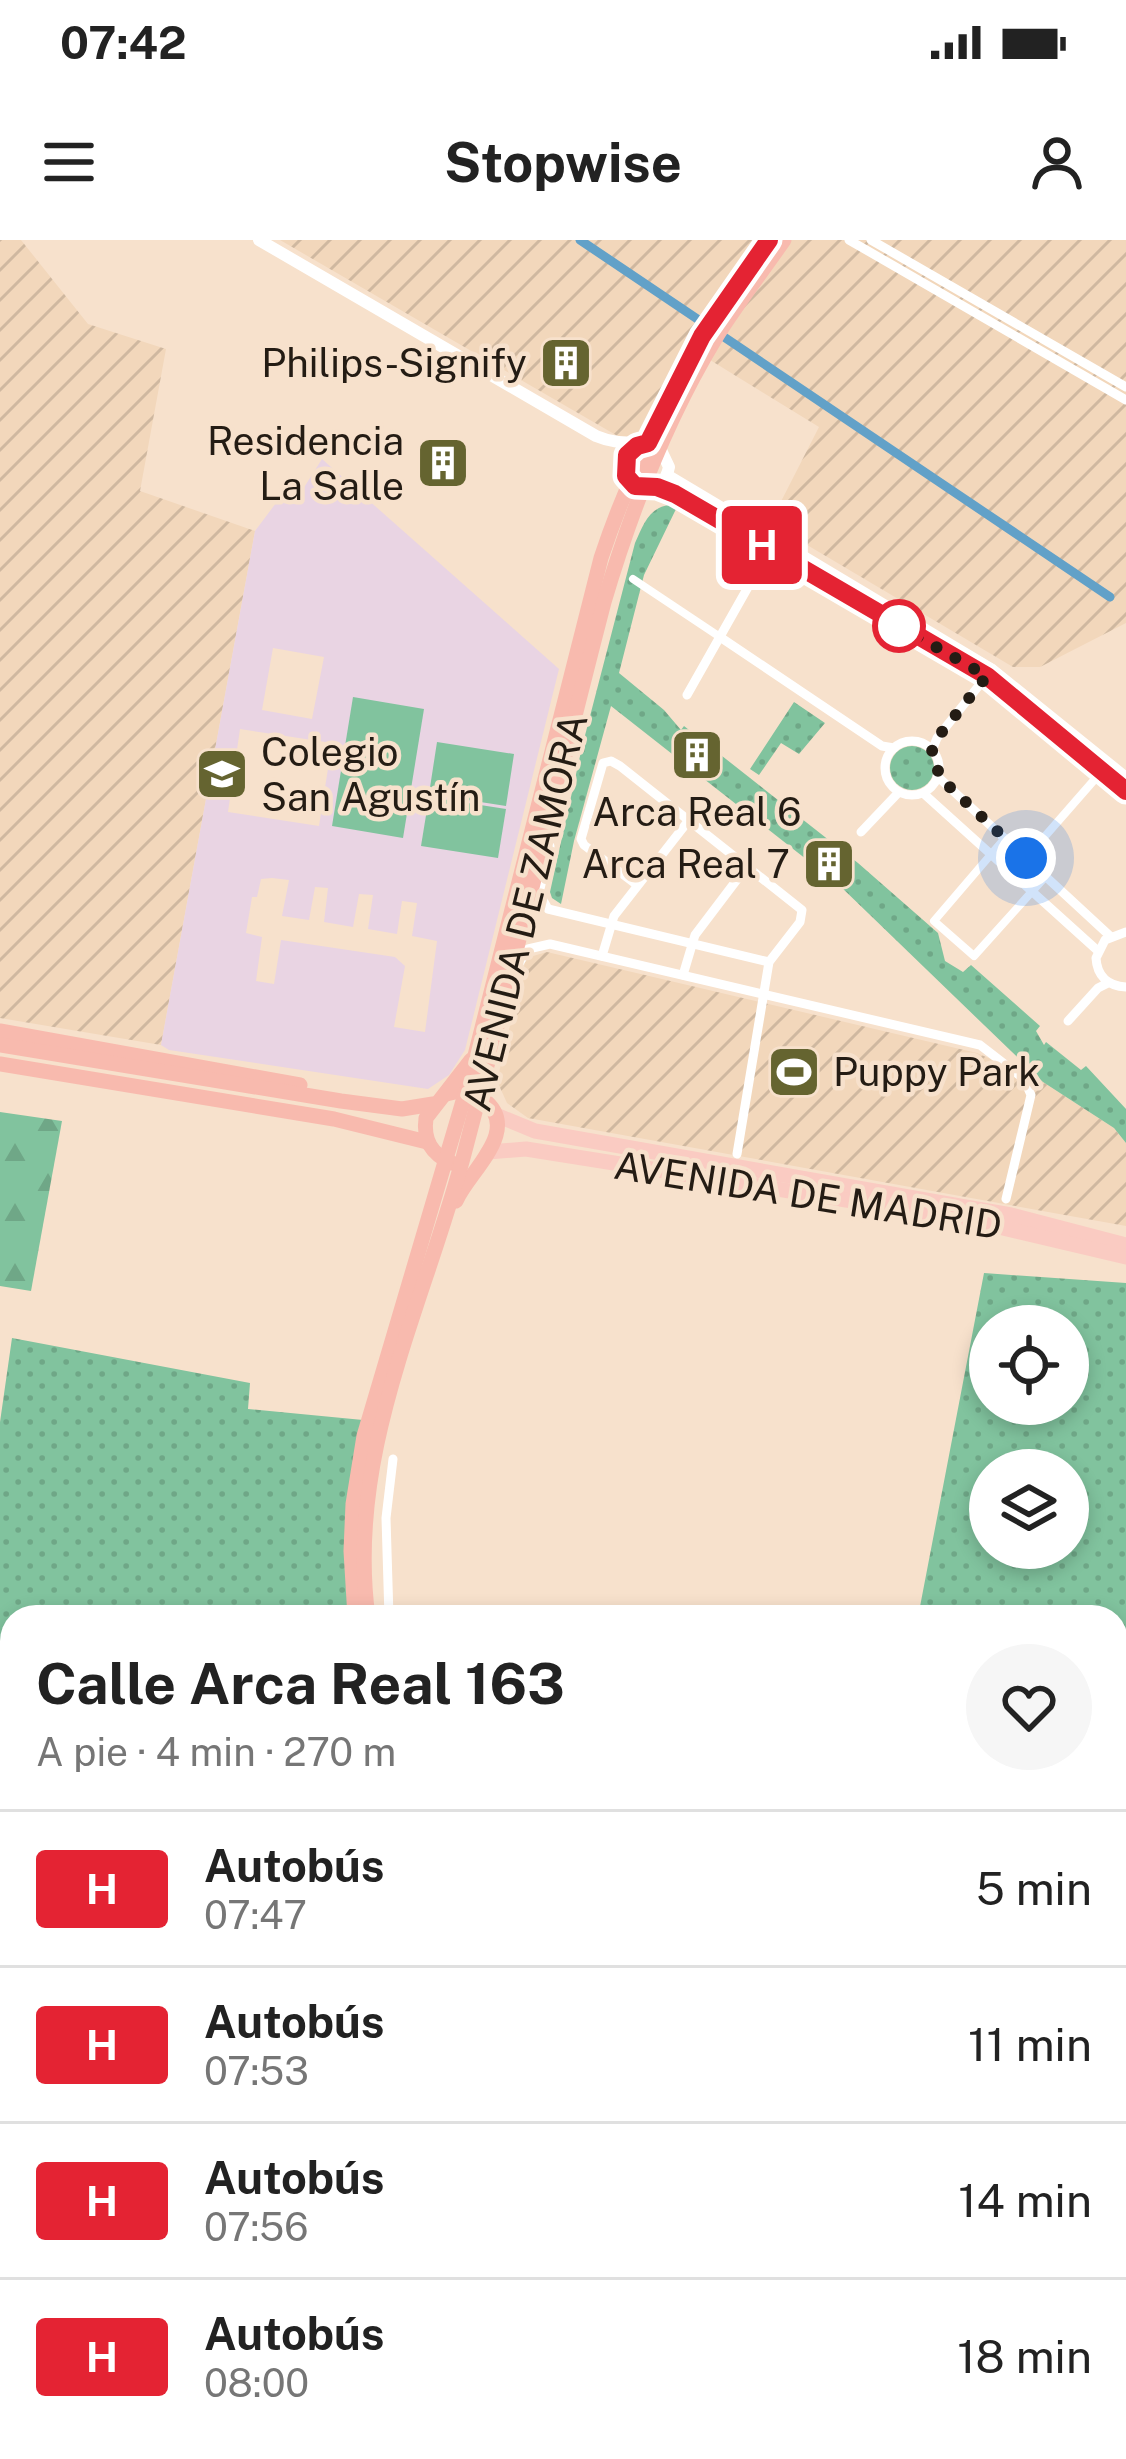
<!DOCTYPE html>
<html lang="es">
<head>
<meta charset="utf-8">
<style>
  :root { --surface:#fff; --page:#f6f6f6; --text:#222; --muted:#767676; --line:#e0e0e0 }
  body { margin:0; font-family:"Public Sans",sans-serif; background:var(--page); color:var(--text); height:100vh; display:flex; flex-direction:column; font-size:45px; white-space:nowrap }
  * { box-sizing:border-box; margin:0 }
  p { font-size:39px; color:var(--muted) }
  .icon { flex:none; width:66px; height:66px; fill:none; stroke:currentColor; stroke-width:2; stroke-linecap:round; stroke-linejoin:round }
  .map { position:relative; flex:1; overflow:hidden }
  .drawer { position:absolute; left:0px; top:1365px; width:1128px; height:855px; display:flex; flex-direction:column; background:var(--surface); border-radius:36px 36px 0 0; box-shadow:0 6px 18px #0003 }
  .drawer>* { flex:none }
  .badge { padding:0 24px; border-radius:9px; font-size:42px; line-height:78px }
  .buttons { position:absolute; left:969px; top:1065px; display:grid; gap:24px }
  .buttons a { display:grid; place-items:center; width:120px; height:120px; border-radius:50%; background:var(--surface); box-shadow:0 6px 18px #0003; font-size:60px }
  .you { position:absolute; width:60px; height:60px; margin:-30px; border:9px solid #fff; border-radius:50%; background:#1a73e8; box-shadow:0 0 0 18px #1a73e833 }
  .map>.badge { position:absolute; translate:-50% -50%; box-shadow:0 0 0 6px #fff }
  .round { display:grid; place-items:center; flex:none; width:126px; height:126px; border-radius:63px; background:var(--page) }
  .overview { display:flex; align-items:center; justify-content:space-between; height:204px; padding:0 36px }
  h1 { font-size:57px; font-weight:700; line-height:90px }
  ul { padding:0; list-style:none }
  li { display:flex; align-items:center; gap:36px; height:156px; padding:0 36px; border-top:3px solid var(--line) }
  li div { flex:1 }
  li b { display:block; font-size:45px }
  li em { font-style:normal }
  li .badge { min-width:132px; font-weight:700; text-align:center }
  .status { display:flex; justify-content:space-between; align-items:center; height:84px; padding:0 60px; background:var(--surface); direction:ltr }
  .status svg { height:33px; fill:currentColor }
  header { display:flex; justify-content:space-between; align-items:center; height:156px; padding:0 36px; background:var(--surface); font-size:54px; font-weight:700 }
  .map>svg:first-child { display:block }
  .industrial { fill:url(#industrial-furrows) }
  .education { fill:#e9d4e3; fill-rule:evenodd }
  .grass { fill:url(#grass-dots); fill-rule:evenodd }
  .forest { fill:url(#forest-firs) }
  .garden { fill:#81c39e }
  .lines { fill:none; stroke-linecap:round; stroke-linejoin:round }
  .canal { stroke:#62a1c8; stroke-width:9 }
  .pedestrian { stroke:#fff; stroke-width:8 }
  .minor { stroke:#fff; stroke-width:9 }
  .tertiary { stroke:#fff; stroke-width:12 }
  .primary { stroke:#facbc2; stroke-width:15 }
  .trunk { stroke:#f8baae; stroke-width:15 }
  .line-casing { stroke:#fff; stroke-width:27 }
  .line { stroke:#e42333; stroke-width:18 }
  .walk { stroke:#241c14; stroke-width:12; stroke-dasharray:0 21.6 }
  .stop-dot { fill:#fff; stroke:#e42333; stroke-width:6 }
  .labels { text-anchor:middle; stroke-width:9; stroke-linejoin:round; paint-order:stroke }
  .poi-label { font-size:39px; fill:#241c14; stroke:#f7e1cc; text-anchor:end }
  .street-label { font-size:39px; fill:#241c14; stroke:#f7e1cc }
</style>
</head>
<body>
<div class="status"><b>07:42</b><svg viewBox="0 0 49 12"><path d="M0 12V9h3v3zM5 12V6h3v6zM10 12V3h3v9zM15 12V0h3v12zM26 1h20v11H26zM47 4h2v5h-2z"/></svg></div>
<header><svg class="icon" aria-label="menu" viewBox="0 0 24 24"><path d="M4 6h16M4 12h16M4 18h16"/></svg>Stopwise<svg class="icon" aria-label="person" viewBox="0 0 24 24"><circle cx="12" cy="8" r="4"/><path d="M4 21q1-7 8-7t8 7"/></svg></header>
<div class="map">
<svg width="1126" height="2219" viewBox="0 0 1126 2219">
  <defs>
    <pattern id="industrial-furrows" width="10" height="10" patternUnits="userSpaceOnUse" patternTransform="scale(3)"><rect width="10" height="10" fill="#f2d7bb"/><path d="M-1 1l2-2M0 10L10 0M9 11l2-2" fill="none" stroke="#cfb8a0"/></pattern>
    <pattern id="grass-dots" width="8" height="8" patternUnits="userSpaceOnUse" patternTransform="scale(3)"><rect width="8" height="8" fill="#81c39e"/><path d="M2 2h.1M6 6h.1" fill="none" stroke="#6fa787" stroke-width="1.8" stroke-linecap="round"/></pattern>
    <pattern id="forest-firs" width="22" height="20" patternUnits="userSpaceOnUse" patternTransform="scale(3)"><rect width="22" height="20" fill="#81c39e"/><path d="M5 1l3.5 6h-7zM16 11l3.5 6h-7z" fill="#6fa787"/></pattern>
  </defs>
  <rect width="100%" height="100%" fill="#f7e1cc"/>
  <!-- industrial -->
  <g class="industrial">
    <polygon points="0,0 21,0 88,84 166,109 140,251 255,291 161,805 0,778"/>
    <polygon points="280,0 1126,0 1126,383 1040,427 1013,427 770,283 819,187 689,107 646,190 633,199 621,198"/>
    <polygon points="547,712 977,813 1043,842 1114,888 1126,903 1126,986 528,878 507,863 497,841 526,718"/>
    <polygon points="232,2208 562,2208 592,2219 169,2219"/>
  </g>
  <!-- education -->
  <path class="education" d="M322 219 559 429 465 810 449 835 428 849 169 810 161 805 255 291 291 243 303 249ZM273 408 324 417 312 479 262 470ZM240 489 332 503 319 586 228 572ZM272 638 289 640 282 676 309 680 315 647 328 648 324 682 353 687 359 654 373 655 368 689 397 694 402 661 417 663 412 696 437 701 425 792 394 787 405 726 395 717 281 700 274 744 256 741 262 697 246 693 252 657H257L261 639Z"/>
  <!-- grass -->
  <g class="grass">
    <path d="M669 265 676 269 644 335 619 433 664 470 681 490 684 486 858 623 938 693 945 721 963 732 971 725 1040 786 1036 791 1044 805 1046 802 1081 830 1086 826 1126 869V903L1114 888 1043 842 839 645 611 466 574 601 561 664 552 658 550 652 582 507 635 303C643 286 648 268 669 265Z"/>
    <polygon points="794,462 825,483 799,514 781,503 759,535 750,529"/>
    <circle cx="912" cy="528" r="22"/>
    <path d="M984 1033 1126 1043V1595L1116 1593V1377H918ZM990 1086H1068V1164H990ZM990 1230H1068V1308H990Z"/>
    <polygon points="12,1098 250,1143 248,1169 363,1180 351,1377 12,1377 12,1587 0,1585 0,1182"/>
    <polygon points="1116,1656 1126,1659 1126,1974 1116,1976"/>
  </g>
  <!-- forest -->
  <polygon class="forest" points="0,872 62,881 31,1051 0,1046"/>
  <!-- garden -->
  <g class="garden">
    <polygon points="353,457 424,469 403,598 332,586"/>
    <polygon points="437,502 514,514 506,566 429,554"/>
    <polygon points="429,557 506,569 498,618 421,606"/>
  </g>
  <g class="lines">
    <!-- canal -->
    <g class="canal">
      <polyline points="580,0 1110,357"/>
      <polyline points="0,1905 12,1911"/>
      <polyline points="1116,1993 1126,1991"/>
      <polyline points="683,2208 706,2219"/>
    </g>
    <!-- pedestrian -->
    <g class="pedestrian">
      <polyline points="633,339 720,397"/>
      <polyline points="1005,598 934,681 974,716 1046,636"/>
      <polyline points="1026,618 1102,531"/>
      <polyline points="1116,2135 1126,2134"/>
      <polyline points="1079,2208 1092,2219"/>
    </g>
    <!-- minor -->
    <g class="minor">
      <polyline points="849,0 1126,160"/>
      <polyline points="871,0 1126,147"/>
      <polyline points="668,234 992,428 1126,536"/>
      <polyline points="657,247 987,436 1126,551"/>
      <polyline points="720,397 882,506 894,508"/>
      <polyline points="687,455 769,310"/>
      <circle cx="912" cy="528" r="27"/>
      <polyline points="932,511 937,498 989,433"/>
      <polyline points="937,536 1110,696"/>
      <polyline points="923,553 1098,711"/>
      <polyline points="861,592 899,552"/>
      <polyline points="550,606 539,653 548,669 769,722"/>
      <polyline points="637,645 584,605 581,599 603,523 611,521 620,526 802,670 800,682 769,722 737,914"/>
      <path d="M1126 692 1105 700 1096 718C1097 736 1108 746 1126 747"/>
      <polyline points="602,716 614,676 689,580"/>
      <polyline points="520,722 528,709 550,704 980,805 1024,839 1031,855 1006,959"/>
      <polyline points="683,735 695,695 745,629 751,632"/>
      <polyline points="1068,781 1098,748 1108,743"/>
      <polyline points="389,1377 386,1278 393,1219"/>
      <polyline points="0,1602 12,1604"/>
      <polyline points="0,1745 12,1739"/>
      <polyline points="0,1756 12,1750"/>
      <polyline points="0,1796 12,1798"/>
      <polyline points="0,1969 12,1975"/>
      <polyline points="0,2012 12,2012"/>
      <polyline points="1116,2075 1126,2074"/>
      <polyline points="1116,2199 1126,2188"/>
      <polyline points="148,2208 152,2219"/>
      <polyline points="982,2208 995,2219"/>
      <polyline points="1099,2219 1108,2208"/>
    </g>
    <!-- tertiary -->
    <g class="tertiary">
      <path d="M259 0 596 196C622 207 640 199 660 208L669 227C666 242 657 250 642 249L626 236 624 221 637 206"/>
      <polyline points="588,2208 597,2219"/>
      <polyline points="612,2208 613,2219"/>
      <polyline points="29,2219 106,2208"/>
    </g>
    <!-- primary -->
    <g class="primary">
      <polyline points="496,875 535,891 1011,975 1126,1005"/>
      <polyline points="488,912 526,909 965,979 1126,1017"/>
      <polyline points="1116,2012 1126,2011"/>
      <polyline points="1116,2025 1126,2023"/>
    </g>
    <!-- trunk -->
    <g class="trunk">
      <polyline points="0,791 300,845"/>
      <polyline points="0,805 341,861 402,869 433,864"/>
      <polyline points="0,824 334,879 427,902"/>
      <path d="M446 854C460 850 472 850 483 859 523 890 469 931 456 961"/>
      <path d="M452 923C431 914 423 900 426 878L471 820"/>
      <path d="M355 1377 351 1311 353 1264 364 1196 466 851 601 318C639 203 699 98 769 0"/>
      <path d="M368 1377C346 1215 422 1070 463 918 512 733 556 547 604 362 631 271 666 180 715 99 736 65 761 33 784 0"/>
      <polyline points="0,2142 12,2138"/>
      <polyline points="0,2159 12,2156"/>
      <polyline points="872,2208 884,2219"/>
      <polyline points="895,2208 906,2219"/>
    </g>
  </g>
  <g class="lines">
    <!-- line casing -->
    <g class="line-casing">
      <polyline id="line" points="769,0 702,96 648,203 637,206 627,215 626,236 635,246 657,247 675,254 987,436 1126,551"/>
    </g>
    <!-- line -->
    <use href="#line" class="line"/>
    <!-- walk -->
    <polyline class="walk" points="899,386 987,436 937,498 932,511 938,523 938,536 1026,618"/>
  </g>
  <!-- icons -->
  <defs>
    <g id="building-square" transform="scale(2.7)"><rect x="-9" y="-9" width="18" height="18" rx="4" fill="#656430" stroke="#f7e1cc"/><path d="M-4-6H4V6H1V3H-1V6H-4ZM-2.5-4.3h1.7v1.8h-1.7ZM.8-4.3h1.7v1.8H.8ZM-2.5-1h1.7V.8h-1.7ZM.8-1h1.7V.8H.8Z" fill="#fff"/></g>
    <g id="school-square" transform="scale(2.7)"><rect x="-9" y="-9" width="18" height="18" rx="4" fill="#656430" stroke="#f7e1cc"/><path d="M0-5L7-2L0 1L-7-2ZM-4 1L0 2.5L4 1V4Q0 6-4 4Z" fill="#fff"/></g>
    <g id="stadium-square" transform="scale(2.7)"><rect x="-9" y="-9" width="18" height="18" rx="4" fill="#656430" stroke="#f7e1cc"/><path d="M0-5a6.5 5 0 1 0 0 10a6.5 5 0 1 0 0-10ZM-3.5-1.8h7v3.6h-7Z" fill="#fff"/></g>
  </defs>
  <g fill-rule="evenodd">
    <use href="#building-square" x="566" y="123"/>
    <use href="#building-square" x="443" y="223"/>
    <use href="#building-square" x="697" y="515"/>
    <use href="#school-square" x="222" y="534"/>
    <use href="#building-square" x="829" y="624"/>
    <use href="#stadium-square" x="794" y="832"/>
  </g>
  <!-- markers -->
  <circle class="stop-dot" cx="899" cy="386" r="24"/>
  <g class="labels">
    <!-- poi labels -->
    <g class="poi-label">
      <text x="527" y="137">Philips-Signify</text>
      <text x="404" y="215">Residencia<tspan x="404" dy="45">La Salle</tspan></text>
      <text x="261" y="526" text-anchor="start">Colegio<tspan x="261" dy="45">San Agustín</tspan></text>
      <text x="697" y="586" text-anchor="middle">Arca Real 6</text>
      <text x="790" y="638">Arca Real 7</text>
      <text x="833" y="846" text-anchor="start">Puppy Park</text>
    </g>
    <!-- street labels -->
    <g class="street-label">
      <text transform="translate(525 672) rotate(-76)" y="14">AVENIDA DE ZAMORA</text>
      <text transform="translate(808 955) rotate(9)" y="14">AVENIDA DE MADRID</text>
    </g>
  </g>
</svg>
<div class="buttons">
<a><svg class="icon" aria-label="locate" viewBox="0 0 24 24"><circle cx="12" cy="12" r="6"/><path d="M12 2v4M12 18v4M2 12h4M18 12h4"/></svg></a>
<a><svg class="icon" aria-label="layers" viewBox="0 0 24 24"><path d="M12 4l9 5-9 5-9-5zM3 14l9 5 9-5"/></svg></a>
</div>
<div class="you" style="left:1026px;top:618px"></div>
<b class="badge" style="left:762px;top:305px;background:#e42333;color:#fff">H</b>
<section class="drawer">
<div class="overview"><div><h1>Calle Arca Real 163</h1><p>A pie · 4 min · 270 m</p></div><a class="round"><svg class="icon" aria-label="heart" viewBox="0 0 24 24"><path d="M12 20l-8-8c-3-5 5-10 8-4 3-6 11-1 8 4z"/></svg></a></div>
<ul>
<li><span class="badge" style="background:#e42333;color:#fff">H</span><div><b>Autobús</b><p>07:47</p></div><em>5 min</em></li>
<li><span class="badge" style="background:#e42333;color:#fff">H</span><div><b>Autobús</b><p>07:53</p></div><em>11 min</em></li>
<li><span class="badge" style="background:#e42333;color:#fff">H</span><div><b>Autobús</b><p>07:56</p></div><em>14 min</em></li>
<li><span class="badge" style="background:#e42333;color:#fff">H</span><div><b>Autobús</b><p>08:00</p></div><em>18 min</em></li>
</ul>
</section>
</div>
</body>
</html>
